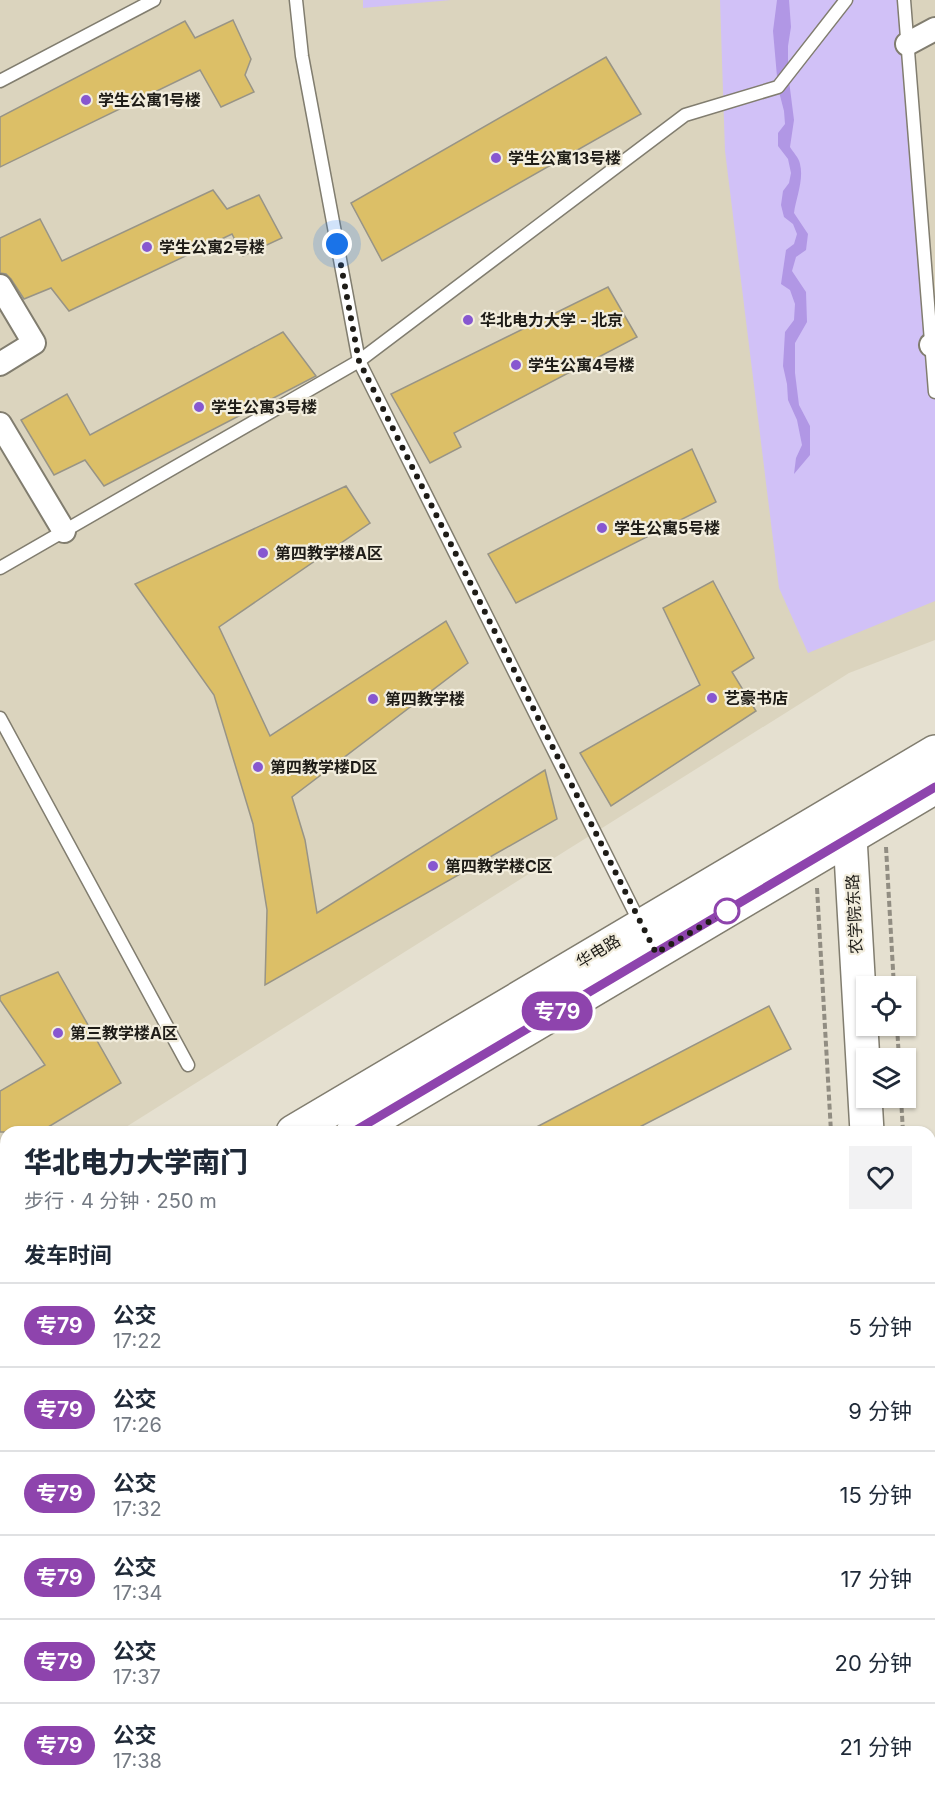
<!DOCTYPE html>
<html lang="zh">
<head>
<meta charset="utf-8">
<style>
  :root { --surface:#fff; --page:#f2f2f3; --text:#1f2937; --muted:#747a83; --line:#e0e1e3 }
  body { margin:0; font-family:Inter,"Noto Sans SC",sans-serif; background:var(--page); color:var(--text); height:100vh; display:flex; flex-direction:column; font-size:22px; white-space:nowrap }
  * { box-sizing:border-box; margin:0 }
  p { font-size:20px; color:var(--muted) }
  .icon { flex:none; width:33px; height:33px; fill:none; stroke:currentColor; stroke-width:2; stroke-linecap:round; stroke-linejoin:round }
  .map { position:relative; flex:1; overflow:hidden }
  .panel { position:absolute; left:0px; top:1126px; width:936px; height:674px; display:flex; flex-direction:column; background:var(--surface); border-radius:18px 18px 0 0; box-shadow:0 2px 4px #0004 }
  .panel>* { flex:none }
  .badge { padding:0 12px; border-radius:20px; font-size:21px; line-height:39px }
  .controls { position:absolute; left:856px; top:976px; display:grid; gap:12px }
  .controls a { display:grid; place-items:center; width:60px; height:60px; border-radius:0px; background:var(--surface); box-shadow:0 2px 4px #0004; font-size:30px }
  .you { position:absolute; width:30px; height:30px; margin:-15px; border:4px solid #fff; border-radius:50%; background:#1a73e8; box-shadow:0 0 0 9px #1a73e833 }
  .map>.badge { position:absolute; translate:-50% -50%; box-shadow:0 0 0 3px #fff }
  h2 { padding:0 24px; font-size:22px; line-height:54px }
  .round { display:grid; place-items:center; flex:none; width:63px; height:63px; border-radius:0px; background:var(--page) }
  .summary { display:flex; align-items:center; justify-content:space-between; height:102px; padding:0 24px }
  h1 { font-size:28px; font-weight:800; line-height:45px }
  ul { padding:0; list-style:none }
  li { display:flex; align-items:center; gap:18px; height:84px; padding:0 24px; border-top:2px solid var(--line) }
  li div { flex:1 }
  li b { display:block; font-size:22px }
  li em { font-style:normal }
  li .badge { min-width:66px; font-weight:700; text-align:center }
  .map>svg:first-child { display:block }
  .built { fill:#dbd4be }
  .green { fill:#d1c1f7 }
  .water { fill:#b197e5 }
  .building { fill:#dcbf67; stroke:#989486; stroke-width:1.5 }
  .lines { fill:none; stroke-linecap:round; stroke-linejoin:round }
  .lane-casing { stroke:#817d6f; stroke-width:15 }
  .street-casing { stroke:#817d6f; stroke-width:26 }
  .secondary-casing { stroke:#817d6f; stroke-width:36 }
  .path { stroke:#918d82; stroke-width:4; stroke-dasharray:6 3; stroke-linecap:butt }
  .lane { stroke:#fff; stroke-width:12 }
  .street { stroke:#fff; stroke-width:22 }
  .secondary { stroke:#fff; stroke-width:33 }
  .line-casing { stroke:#fff; stroke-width:14 }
  .line { stroke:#8e44ad; stroke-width:9 }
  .walk { stroke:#1e1c17; stroke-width:6; stroke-dasharray:0 10.8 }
  .poi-dot { fill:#8757d0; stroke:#f2eddd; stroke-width:2 }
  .stop-dot { fill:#fff; stroke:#8e44ad; stroke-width:3 }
  .labels { text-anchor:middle; stroke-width:4.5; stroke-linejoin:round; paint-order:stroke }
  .poi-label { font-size:16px; font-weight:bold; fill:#1e1c17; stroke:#f2eddd; text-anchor:start }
  .street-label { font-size:16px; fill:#1e1c17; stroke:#f2eddd }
</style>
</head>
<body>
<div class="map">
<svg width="935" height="1799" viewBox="0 0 935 1799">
  <rect width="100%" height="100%" fill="#e5e0d0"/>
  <!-- built -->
  <polygon class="built" points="0,0 935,0 935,640 849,673 118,1132 6,1132 6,1203 0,1207"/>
  <!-- green -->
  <g class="green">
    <polygon points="363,0 451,0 363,8"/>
    <polygon points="720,0 903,0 935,392 935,601 808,653 779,588 725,151"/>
  </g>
  <!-- water -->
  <path class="water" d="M777 0H789L791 27 788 46V73L794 120 790 147C793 152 799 158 800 164 804 180 796 198 794 213L808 234 806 250 796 257 792 271 806 292 807 322 795 343V373L799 405 810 426V455L794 474 796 458 802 445 797 420 788 400 787 384 783 366 785 332 794 320 795 304 790 290 781 284 786 250 794 244 797 234 793 224 784 217 781 205 783 191 789 183 791 173 788 159 778 146V133L785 124 784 111 778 88 773 31Z"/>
  <!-- building -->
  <g class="building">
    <polygon points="233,20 251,59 245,75 254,92 221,107 200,70 0,167 0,117 185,21 195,38"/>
    <polygon points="606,57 641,114 382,261 351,203"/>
    <polygon points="213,190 227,209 259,195 282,238 243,256 232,234 69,311 51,288 24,299 11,279 6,274 0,273 0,238 40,219 62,261"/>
    <polygon points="608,287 637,337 454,433 461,447 430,463 391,394"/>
    <polygon points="283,332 316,376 104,486 85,460 54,475 21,420 67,394 90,435"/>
    <polygon points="692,449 716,502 516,603 488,554"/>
    <polygon points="346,486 370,523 219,627 270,736 446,621 468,663 292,797 305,840 317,913 545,770 557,819 265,985 267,910 253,824 214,695 135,584"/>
    <polygon points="713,581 754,658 732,672 756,711 611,806 580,753 700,685 663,608"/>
    <polygon points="58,972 121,1083 40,1132 0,1132 0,1091 45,1065 0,1000 0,996"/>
    <polygon points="769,1006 791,1049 630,1132 527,1132"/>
  </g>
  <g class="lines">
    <!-- lane casing -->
    <g class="lane-casing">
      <g id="lane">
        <polyline points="296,0 302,56 359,361 641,925"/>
        <polyline points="904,0 935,392"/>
        <polyline points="0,81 154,0"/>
        <polyline points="0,568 359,361 685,115 778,87 846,0"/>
        <polyline points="0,718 188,1065"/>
      </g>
    </g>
    <!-- street casing -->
    <g class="street-casing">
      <g id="street">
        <polyline points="907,44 935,29"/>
        <polyline points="0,286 34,343 0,364"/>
        <polyline points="931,345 935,343"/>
        <polyline points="0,424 64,531"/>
        <polyline points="0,1620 6,1631"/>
        <polyline points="101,1794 104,1799"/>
      </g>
    </g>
    <!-- secondary casing -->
    <g class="secondary-casing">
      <g id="secondary">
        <polyline points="849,820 867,1132"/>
        <polyline points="293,1132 935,752"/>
        <polyline points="353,1132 935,787"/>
        <polyline points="0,1306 6,1302"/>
        <polyline points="0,1343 6,1339"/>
        <polyline points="906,1794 906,1799"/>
      </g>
    </g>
    <!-- path -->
    <g class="path">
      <polyline points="886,847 894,987"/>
      <polyline points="817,888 831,1132"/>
      <polyline points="897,1026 899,1059"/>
      <polyline points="901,1098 903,1132"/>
      <polyline points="930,1574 935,1657"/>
      <polyline points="0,1585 6,1595"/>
      <polyline points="0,1654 6,1665"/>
      <polyline points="869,1794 869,1799"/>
    </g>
    <!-- lane -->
    <use href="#lane" class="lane"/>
    <!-- street -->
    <use href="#street" class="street"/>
    <!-- secondary -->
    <use href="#secondary" class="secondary"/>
  </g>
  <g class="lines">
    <!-- line casing -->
    <g class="line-casing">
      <polyline id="line" points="353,1132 935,787"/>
    </g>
    <!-- line -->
    <use href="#line" class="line"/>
    <!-- walk -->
    <polyline class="walk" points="337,244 359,361 656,953 727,911"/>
  </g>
  <!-- markers -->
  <g class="poi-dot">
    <circle cx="86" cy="100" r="6"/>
    <circle cx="496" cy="158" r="6"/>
    <circle cx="147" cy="247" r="6"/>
    <circle cx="468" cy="320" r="6"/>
    <circle cx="516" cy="365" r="6"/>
    <circle cx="199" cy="407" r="6"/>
    <circle cx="602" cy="528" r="6"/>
    <circle cx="263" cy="553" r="6"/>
    <circle cx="712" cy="698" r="6"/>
    <circle cx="373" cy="699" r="6"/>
    <circle cx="258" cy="767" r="6"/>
    <circle cx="433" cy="866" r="6"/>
    <circle cx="58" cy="1033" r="6"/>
  </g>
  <circle class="stop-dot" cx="727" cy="911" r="12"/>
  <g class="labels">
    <!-- poi labels -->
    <g class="poi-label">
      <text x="98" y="106">学生公寓1号楼</text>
      <text x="508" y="164">学生公寓13号楼</text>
      <text x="159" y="253">学生公寓2号楼</text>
      <text x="480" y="326">华北电力大学 - 北京</text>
      <text x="528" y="371">学生公寓4号楼</text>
      <text x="211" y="413">学生公寓3号楼</text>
      <text x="614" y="534">学生公寓5号楼</text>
      <text x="275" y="559">第四教学楼A区</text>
      <text x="724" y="704">艺豪书店</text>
      <text x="385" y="705">第四教学楼</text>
      <text x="270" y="773">第四教学楼D区</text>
      <text x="445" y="872">第四教学楼C区</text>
      <text x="70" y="1039">第三教学楼A区</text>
    </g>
    <!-- street labels -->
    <g class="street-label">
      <text transform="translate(854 914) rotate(-93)" y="6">农学院东路</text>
      <text transform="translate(598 951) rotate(-31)" y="6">华电路</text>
    </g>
  </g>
</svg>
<div class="controls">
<a><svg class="icon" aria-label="locate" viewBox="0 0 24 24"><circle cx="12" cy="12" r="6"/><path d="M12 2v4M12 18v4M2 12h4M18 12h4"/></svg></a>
<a><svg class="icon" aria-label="layers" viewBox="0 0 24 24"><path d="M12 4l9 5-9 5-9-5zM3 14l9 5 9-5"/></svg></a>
</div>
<div class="you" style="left:337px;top:244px"></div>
<b class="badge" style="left:557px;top:1011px;background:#8e44ad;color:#fff">专79</b>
<section class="panel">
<div class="summary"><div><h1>华北电力大学南门</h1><p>步行 · 4 分钟 · 250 m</p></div><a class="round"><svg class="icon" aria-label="heart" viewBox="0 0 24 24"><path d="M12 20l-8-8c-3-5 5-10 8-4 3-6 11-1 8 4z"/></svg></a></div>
<h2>发车时间</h2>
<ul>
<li><span class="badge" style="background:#8e44ad;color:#fff">专79</span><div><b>公交</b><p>17:22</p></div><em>5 分钟</em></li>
<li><span class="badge" style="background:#8e44ad;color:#fff">专79</span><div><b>公交</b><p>17:26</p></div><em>9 分钟</em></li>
<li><span class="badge" style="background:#8e44ad;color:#fff">专79</span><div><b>公交</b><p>17:32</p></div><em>15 分钟</em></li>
<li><span class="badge" style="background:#8e44ad;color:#fff">专79</span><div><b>公交</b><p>17:34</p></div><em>17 分钟</em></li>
<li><span class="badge" style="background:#8e44ad;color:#fff">专79</span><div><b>公交</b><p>17:37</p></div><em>20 分钟</em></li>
<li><span class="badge" style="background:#8e44ad;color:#fff">专79</span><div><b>公交</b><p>17:38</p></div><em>21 分钟</em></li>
</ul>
</section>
</div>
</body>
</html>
